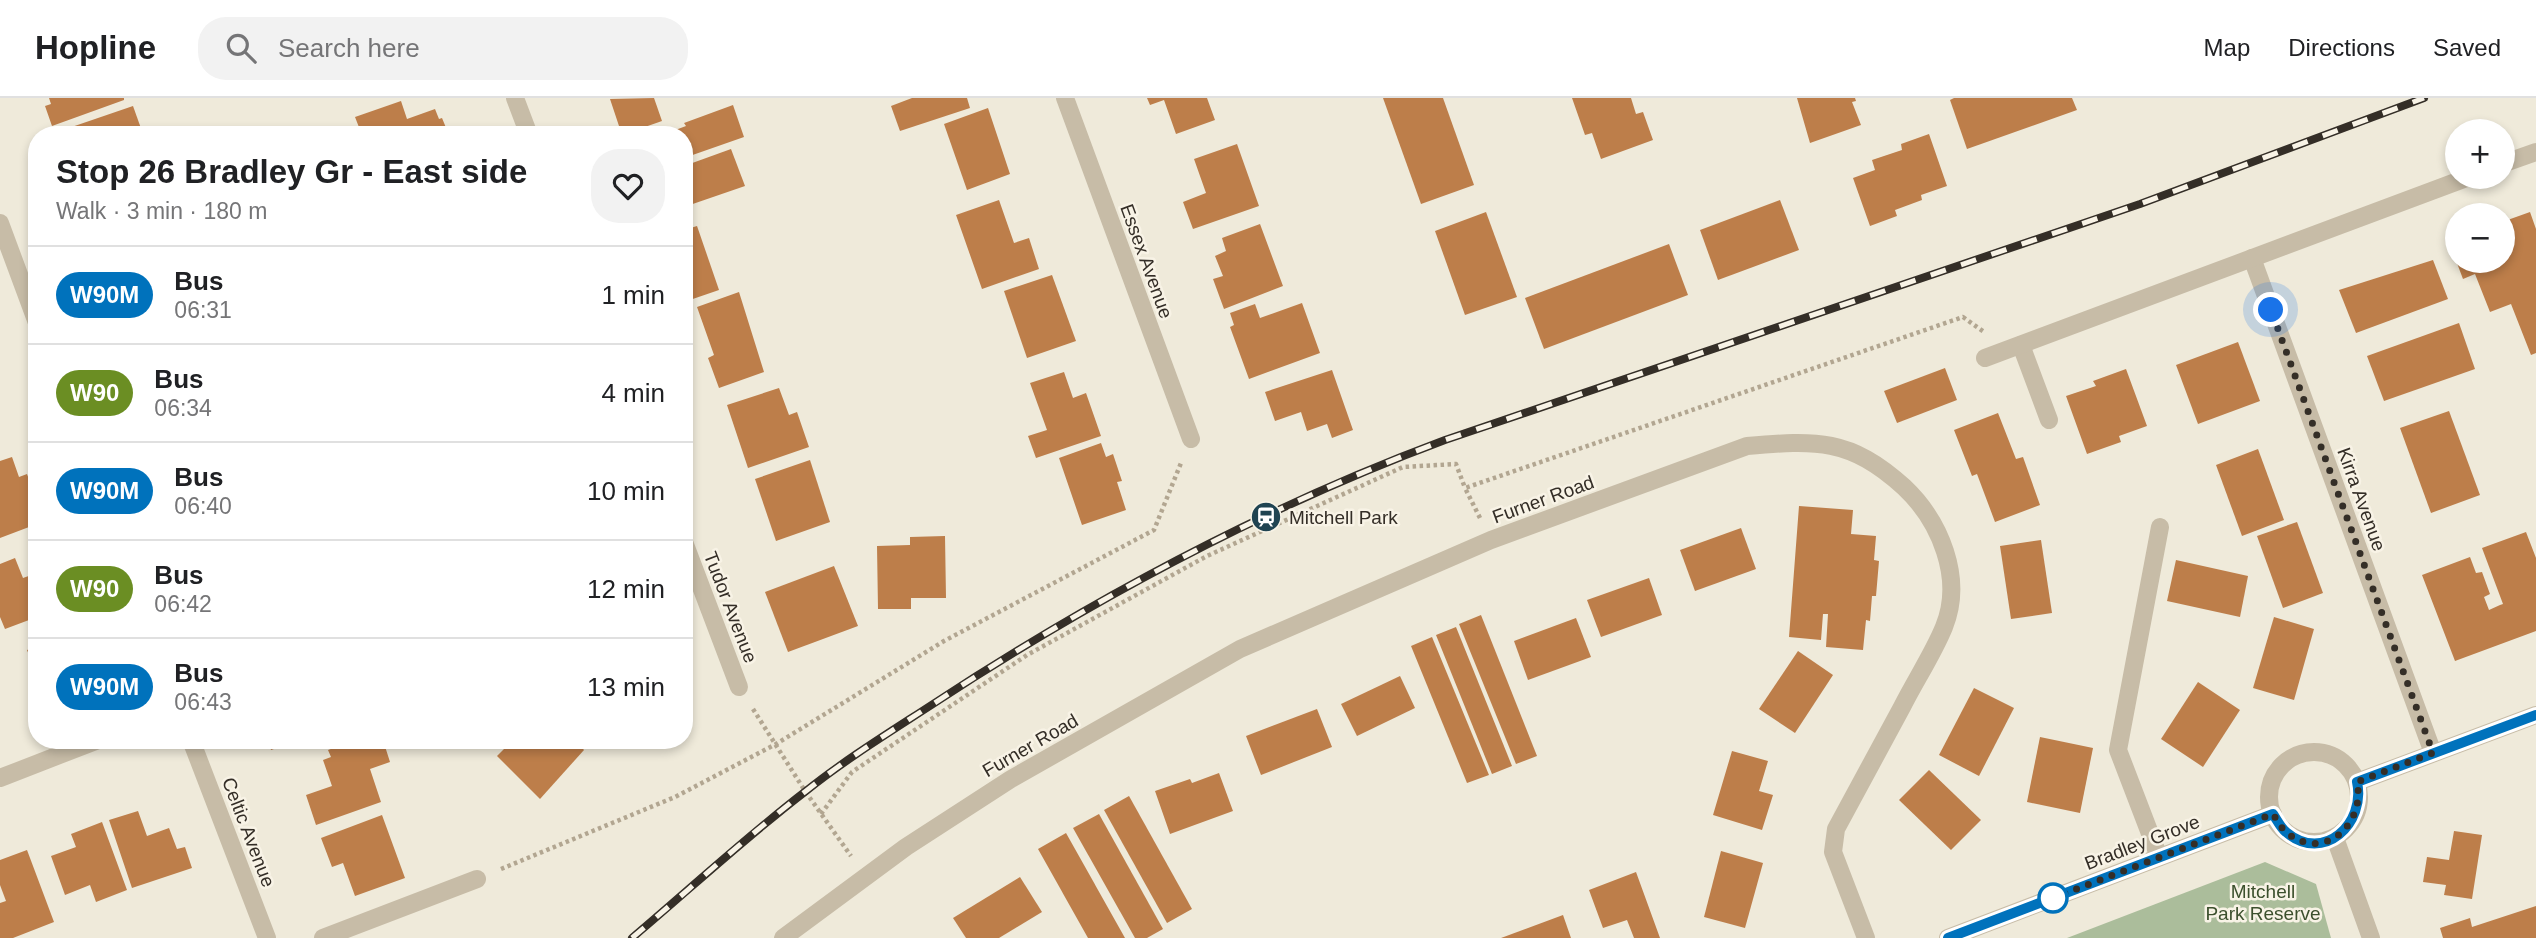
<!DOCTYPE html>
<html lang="en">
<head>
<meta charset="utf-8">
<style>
  :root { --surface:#fff; --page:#f2f2f2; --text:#202124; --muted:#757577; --line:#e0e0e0 }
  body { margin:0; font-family:Helvetica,sans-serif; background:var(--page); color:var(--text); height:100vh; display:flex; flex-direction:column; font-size:26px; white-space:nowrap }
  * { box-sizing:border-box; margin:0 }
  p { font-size:23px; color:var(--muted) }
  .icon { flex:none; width:38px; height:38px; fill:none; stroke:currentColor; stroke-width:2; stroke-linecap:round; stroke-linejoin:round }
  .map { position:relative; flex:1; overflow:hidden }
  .sheet { position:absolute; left:28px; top:28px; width:665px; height:623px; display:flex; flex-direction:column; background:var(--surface); border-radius:28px; box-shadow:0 4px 10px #0003 }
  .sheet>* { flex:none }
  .badge { padding:0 14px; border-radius:23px; font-size:24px; line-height:46px }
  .buttons { position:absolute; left:2445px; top:21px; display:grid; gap:14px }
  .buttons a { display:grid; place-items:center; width:70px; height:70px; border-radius:50%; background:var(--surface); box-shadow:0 4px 10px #0003; font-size:35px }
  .you { position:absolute; width:35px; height:35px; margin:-18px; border:5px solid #fff; border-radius:50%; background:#1a73e8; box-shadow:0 0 0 10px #1a73e833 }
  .map>.badge { position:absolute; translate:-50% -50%; box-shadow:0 0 0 4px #fff }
  .round { display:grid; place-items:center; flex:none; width:74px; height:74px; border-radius:28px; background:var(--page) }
  .summary { display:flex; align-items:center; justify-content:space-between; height:119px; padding:0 28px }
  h1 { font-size:33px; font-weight:600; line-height:52px }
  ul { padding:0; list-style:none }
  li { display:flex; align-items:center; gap:21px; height:98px; padding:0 28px; border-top:2px solid var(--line) }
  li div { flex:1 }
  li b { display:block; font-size:26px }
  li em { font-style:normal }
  li .badge { min-width:77px; font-weight:700; text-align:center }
  header { display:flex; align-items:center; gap:42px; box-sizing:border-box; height:98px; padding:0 35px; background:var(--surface); border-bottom:2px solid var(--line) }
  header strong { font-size:33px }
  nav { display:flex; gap:38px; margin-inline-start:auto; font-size:24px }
  .search { width:490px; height:63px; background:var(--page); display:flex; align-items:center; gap:18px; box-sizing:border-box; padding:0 24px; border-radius:28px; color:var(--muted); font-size:26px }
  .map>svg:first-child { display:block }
  .green { fill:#abbd9b }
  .building { fill:#bd7e4a }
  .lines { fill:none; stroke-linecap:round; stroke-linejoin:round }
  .path { stroke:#b2a691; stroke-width:4.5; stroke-dasharray:3.5 3.5; stroke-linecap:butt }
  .minor { stroke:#c7bca7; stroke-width:18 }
  .rail-casing { stroke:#342e27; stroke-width:8 }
  .rail { stroke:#f8f3e6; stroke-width:5; stroke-dasharray:16; stroke-linecap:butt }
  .line-casing { stroke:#fff; stroke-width:16 }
  .line { stroke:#0072bc; stroke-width:10 }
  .walk { stroke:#342e27; stroke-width:7; stroke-dasharray:0 12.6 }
  .stop-dot { fill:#fff; stroke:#0072bc; stroke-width:3.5 }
  .labels { text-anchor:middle; stroke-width:5; stroke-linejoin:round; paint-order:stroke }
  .street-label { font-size:19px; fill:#342e27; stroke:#f8f3e6 }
  .poi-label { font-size:19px; fill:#342e27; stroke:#f8f3e6; text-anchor:start }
  .park-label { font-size:19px; fill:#3c502d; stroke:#f8f3e6 }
</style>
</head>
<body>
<header>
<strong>Hopline</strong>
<div class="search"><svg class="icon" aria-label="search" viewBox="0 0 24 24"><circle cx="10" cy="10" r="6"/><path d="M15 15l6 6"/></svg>Search here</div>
<nav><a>Map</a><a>Directions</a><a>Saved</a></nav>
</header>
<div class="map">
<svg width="2536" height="840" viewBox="0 0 2536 840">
  <rect width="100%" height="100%" fill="#efeada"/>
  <!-- green -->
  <polygon class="green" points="2265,764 2316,786 2331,840 2067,840"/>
  <!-- building -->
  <g class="building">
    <polygon points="49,0 124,0 124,2 52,28 45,8 51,6"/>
    <polygon points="654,0 662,23 622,37 610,1"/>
    <polygon points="912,0 967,0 970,10 900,33 891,8"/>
    <polygon points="1147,0 1207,0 1215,22 1176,36 1164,2 1150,7"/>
    <polygon points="1383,0 1443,0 1474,87 1421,106"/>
    <polygon points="1572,0 1631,0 1636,16 1643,14 1653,42 1601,61 1592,35 1585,37"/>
    <polygon points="1797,0 1855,0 1856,3 1852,4 1861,27 1810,45"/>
    <polygon points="1954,0 2072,0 2077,12 1967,51 1950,2"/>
    <polygon points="401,3 407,21 435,11 439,21 442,20 449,37 362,37 355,19"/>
    <polygon points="733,7 744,39 684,60 684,37 662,37 686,28 684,25"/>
    <polygon points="133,8 143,36 61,37 60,33"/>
    <polygon points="988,10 1010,76 967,92 944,26"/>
    <polygon points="1929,36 1947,88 1921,97 1922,102 1895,112 1897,118 1870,128 1853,80 1875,72 1872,62 1902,52 1901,46"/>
    <polygon points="1237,46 1259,108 1193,131 1183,104 1206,95 1194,61"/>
    <polygon points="731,51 745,88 684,109 684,68"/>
    <polygon points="999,102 1014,145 1029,140 1039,171 982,191 956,117"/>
    <polygon points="1780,102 1799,152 1718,182 1700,132"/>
    <polygon points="1486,114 1517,199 1465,217 1435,133"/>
    <polygon points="2530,114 2536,131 2536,255 2531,257 2511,206 2490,214 2475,176 2463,181 2452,152 2457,150 2457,163 2502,163 2502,124"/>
    <polygon points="1260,126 1283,188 1224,211 1213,181 1223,178 1215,158 1226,153 1222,140"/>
    <polygon points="697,128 719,192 684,204 684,132"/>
    <polygon points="1669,146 1688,197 1544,251 1525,200"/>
    <polygon points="2433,162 2448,201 2356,235 2339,192"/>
    <polygon points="1052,177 1076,243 1027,260 1004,193"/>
    <polygon points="739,194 764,274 719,290 708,260 714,257 697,209"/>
    <polygon points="1302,205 1320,255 1249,281 1230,229 1234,227 1230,215 1255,206 1260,220"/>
    <polygon points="2459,225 2475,271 2384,303 2367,258"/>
    <polygon points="2238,244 2260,303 2198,326 2176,267"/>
    <polygon points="1945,270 1957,302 1897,325 1884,293"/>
    <polygon points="2126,271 2147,328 2119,338 2121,344 2087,356 2066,298 2096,288 2093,283"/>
    <polygon points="1332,272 1353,332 1332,340 1327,326 1307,333 1301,314 1275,323 1265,294"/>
    <polygon points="1064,274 1073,300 1086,295 1101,338 1036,360 1028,338 1047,332 1030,285"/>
    <polygon points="779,290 789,317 797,314 809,349 748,370 727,307"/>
    <polygon points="2449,313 2480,397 2431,415 2400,330"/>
    <polygon points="1998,315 2016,361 2023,359 2040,407 1995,424 1977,376 1972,378 1954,332"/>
    <polygon points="1101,345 1106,359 1113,356 1122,383 1117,384 1126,412 1082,427 1059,360"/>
    <polygon points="2258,351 2284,422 2242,438 2216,367"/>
    <polygon points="12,359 19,379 27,376 37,403 37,426 0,440 0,363"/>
    <polygon points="810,362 830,424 776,443 755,381"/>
    <polygon points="1799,408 1853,412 1851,436 1876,438 1874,462 1879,463 1876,498 1872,498 1870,523 1866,522 1863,552 1826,549 1828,516 1823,516 1821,542 1789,539"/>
    <polygon points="2297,424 2323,495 2283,510 2257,438"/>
    <polygon points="1741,430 1756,471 1695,493 1680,452"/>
    <polygon points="2526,434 2536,460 2536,533 2455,563 2422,477 2470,459 2476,475 2482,474 2490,496 2484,499 2489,512 2500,507 2503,506 2482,450"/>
    <polygon points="945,438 946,500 911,500 911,511 878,511 877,448 910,447 910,439"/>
    <polygon points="2041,442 2052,515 2011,521 2000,448"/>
    <polygon points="15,460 23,480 37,475 37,519 5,531 0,519 0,466"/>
    <polygon points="2176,462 2248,478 2240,519 2167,503"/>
    <polygon points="834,468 858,528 788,554 765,494"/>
    <polygon points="1649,480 1662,517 1601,539 1587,502"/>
    <polygon points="1481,517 1537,658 1516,666 1459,526"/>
    <polygon points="2274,519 2314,531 2294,602 2253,590"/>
    <polygon points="1576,520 1591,559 1528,582 1514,543"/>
    <polygon points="1456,529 1512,668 1492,676 1436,537"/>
    <polygon points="1432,539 1489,677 1467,685 1411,548"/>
    <polygon points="37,548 37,577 27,552"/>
    <polygon points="1798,553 1833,577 1795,635 1759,611"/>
    <polygon points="1400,578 1415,610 1357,638 1341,606"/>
    <polygon points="2198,584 2240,612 2203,669 2161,641"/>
    <polygon points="1974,590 2014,610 1979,678 1939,657"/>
    <polygon points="1317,611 1332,649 1261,677 1246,638"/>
    <polygon points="2040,639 2093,650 2080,715 2027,704"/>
    <polygon points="268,642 297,642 297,643 271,652"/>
    <polygon points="355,642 359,642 361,649 383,642 390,664 370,671 381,704 316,727 306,697 332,688 323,662 331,659 328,652"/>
    <polygon points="513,642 575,642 584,652 540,701 497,658"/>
    <polygon points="1732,653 1768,663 1759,693 1773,697 1762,732 1713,717"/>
    <polygon points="1929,672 1981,722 1951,752 1899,702"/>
    <polygon points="1219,675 1233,713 1170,736 1155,693 1190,681 1192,685"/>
    <polygon points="1129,698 1192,811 1167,825 1104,712"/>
    <polygon points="138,713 147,738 169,730 177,751 185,749 192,770 132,790 109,722"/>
    <polygon points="1099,716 1163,831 1147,840 1135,840 1073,730"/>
    <polygon points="382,717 405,780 355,798 343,765 332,769 321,740"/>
    <polygon points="102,724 127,792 96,804 90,787 65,797 51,758 76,749 71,736"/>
    <polygon points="2454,733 2482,737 2472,801 2444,797 2446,787 2423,784 2427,759 2449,762"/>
    <polygon points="1066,735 1125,840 1088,840 1038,751"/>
    <polygon points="27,752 54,824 13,840 0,840 0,805 6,803 0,787 0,762"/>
    <polygon points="1721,753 1763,765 1745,830 1704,819"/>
    <polygon points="1636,774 1660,840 1634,840 1627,822 1603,830 1589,792"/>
    <polygon points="1020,779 1042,814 999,840 966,840 953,820"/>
    <polygon points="2536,808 2536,840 2443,840 2440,830 2470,820 2472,829"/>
    <polygon points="1563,817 1571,840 1501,840"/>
  </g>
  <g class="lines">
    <!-- path -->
    <g class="path">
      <polyline points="1480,420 1465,390 1963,219 1984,234"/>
      <polyline points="753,611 805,693 851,758"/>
      <polyline points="821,716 852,674 1027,557 1207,458 1403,369 1456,366 1465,390"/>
      <polyline points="501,771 675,699 776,646 944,543 1154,432 1181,365"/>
    </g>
    <!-- minor -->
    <g class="minor">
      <polyline points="515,0 529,37"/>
      <polyline points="1065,0 1191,341"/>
      <polyline points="2502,66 2536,54"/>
      <polyline points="0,125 37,225"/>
      <polyline points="2252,160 2433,655"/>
      <polyline points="2021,247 2049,322"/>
      <polyline points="1985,260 2469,79"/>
      <polyline points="684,444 739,589"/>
      <polyline points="191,642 267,840"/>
      <circle cx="2314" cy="699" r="45"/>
      <polyline points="0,680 98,642"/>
      <polyline points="2357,684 2536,617"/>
      <polyline points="2335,740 2371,840"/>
      <polyline points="2159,759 2118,652 2160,429"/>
      <polyline points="323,840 477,781"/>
      <path d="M783 840 906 749 1011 681 1240 551 1491 442 1747 348C1816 342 1850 340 1904 389 1940 423 1964 480 1944 529 1933 556 1915 583 1902 609 1880 650 1858 691 1836 731L1833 754 1866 840"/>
      <polyline points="1948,840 2273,716"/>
    </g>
    <!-- rail casing -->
    <g class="rail-casing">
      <path id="rail" d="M632 840C690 791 746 739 806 693 846 661 890 634 933 606 1093 501 1265 409 1445 342L2140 106 2424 0"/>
    </g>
    <!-- rail -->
    <use href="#rail" class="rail"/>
  </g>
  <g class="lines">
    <!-- line casing -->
    <g class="line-casing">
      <path id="line" d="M1948 840 2273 716C2277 722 2281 730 2286 734 2324 766 2366 725 2357 684L2536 617"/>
    </g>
    <!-- line -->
    <use href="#line" class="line"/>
    <!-- walk -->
    <path class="walk" d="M2053 800 2273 716C2277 722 2281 730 2286 734 2324 766 2366 725 2357 684L2433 655 2271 212"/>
  </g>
  <!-- icons -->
  <defs>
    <g id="station-disc" transform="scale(1.575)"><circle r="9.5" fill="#204452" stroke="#f8f3e6"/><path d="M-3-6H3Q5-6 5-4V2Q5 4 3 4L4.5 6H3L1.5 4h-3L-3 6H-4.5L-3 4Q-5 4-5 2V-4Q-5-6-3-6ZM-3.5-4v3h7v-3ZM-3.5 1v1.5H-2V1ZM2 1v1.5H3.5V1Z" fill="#fff"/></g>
  </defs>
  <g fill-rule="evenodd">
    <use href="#station-disc" x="1266" y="419"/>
  </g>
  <!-- markers -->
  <circle class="stop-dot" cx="2053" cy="800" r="14"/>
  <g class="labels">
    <!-- street labels -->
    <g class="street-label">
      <text transform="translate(1147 163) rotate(70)" y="7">Essex Avenue</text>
      <text transform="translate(1543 401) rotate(-20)" y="7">Furner Road</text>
      <text transform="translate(2362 401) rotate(70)" y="7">Kirra Avenue</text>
      <text transform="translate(731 509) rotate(69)" y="7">Tudor Avenue</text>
      <text transform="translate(1030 647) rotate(-30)" y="7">Furner Road</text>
      <text transform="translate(249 734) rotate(69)" y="7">Celtic Avenue</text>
      <text transform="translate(2142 744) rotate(-21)" y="7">Bradley Grove</text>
    </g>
    <!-- poi labels -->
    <g class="poi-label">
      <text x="1289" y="426">Mitchell Park</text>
    </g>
    <!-- park labels -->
    <g class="park-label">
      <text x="2263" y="800">Mitchell<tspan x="2263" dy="22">Park Reserve</tspan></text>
    </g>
  </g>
</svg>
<div class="buttons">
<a>+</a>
<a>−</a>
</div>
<div class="you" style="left:2271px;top:212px"></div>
<section class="sheet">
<div class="summary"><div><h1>Stop 26 Bradley Gr - East side</h1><p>Walk · 3 min · 180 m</p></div><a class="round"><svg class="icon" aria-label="heart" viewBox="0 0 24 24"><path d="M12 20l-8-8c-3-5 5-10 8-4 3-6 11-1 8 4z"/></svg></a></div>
<ul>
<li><span class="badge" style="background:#0072bc;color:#fff">W90M</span><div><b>Bus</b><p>06:31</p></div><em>1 min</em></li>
<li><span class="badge" style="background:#6b8e23;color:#fff">W90</span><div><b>Bus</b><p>06:34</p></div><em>4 min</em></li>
<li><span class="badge" style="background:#0072bc;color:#fff">W90M</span><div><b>Bus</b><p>06:40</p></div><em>10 min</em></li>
<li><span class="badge" style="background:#6b8e23;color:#fff">W90</span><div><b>Bus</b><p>06:42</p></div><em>12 min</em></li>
<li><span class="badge" style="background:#0072bc;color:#fff">W90M</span><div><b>Bus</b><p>06:43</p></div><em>13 min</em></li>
</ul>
</section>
</div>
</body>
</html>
